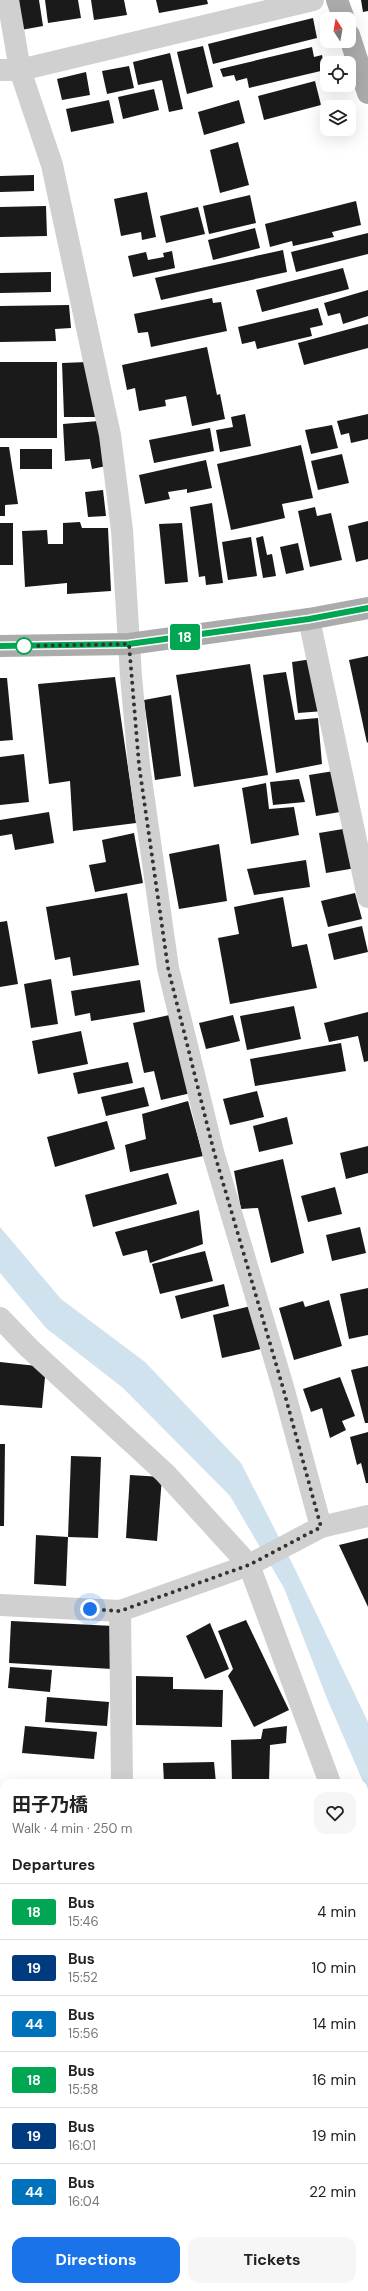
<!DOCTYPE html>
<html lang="en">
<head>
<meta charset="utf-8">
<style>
  :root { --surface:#fff; --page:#f6f6f6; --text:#222; --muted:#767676; --line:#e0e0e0; --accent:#1a73e8 }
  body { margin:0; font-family:"DM Sans","Noto Sans JP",sans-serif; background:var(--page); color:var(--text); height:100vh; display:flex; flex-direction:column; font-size:15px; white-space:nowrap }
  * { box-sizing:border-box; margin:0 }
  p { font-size:13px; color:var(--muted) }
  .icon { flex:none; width:22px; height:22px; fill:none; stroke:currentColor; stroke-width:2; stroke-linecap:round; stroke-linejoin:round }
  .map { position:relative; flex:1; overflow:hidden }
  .details { position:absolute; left:0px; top:1779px; width:368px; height:512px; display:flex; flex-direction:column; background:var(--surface); border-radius:12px 12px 0 0; box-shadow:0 4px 16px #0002 }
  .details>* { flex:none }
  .badge { padding:0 8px; border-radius:3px; font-size:14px; line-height:26px }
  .needle { width:26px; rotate:349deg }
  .tools { position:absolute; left:320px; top:12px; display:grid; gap:8px }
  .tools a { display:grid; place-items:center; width:36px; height:36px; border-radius:8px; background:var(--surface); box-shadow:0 4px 16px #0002; font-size:20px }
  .you { position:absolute; width:20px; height:20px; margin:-10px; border:3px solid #fff; border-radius:50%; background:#1a73e8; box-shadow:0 0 0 6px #1a73e833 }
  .map>.badge { position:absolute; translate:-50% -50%; box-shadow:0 0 0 2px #fff }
  h2 { padding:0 12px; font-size:15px; line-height:36px }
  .round { display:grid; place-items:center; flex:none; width:42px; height:42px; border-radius:12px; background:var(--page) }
  .head { display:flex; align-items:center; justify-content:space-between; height:68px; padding:0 12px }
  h1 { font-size:19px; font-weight:700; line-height:30px }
  .button { display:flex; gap:8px; margin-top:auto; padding:8px 12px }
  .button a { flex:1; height:46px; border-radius:12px; background:var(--accent); color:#fff; font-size:16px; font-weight:700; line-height:46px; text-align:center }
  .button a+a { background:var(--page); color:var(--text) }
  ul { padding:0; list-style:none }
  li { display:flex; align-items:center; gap:12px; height:56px; padding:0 12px; border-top:1px solid var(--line) }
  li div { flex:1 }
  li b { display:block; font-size:15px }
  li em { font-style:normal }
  li .badge { min-width:44px; font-weight:700; text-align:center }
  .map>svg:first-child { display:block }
  .water { fill:#cfe2ee }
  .building { fill:#1a1a1a }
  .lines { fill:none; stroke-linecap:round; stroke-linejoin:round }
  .minor { stroke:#d0d0d0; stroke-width:22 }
  .major { stroke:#ababab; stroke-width:22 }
  .line-casing { stroke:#fff; stroke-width:9 }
  .line { stroke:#00a651; stroke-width:6 }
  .walk { stroke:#333; stroke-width:4; stroke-dasharray:0 7.2 }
  .stop-dot { fill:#fff; stroke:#00a651; stroke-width:2 }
</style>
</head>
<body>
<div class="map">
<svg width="368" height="2291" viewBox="0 0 368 2291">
  <rect width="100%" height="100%" fill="#fff"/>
  <!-- water -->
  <polygon class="water" points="0,1227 61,1299 145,1362 241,1463 295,1569 368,1722 368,1793 328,1701 284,1588 230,1496 123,1388 46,1328 0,1273"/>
  <!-- building -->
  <g class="building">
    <polygon points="16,0 39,0 43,26 21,30"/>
    <polygon points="45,0 78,0 81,18 48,23"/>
    <polygon points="91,0 124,0 127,15 94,20"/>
    <polygon points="156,0 207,0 208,4 159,13"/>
    <polygon points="361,0 368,0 368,11 363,12"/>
    <polygon points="313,18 317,38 213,64 208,44"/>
    <polygon points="203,46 213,87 187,94 177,52"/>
    <polygon points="312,47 314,57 322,55 325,70 249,88 247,78 236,81 234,75 223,77 220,69"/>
    <polygon points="170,53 183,109 169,112 162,80 138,85 133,62"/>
    <polygon points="129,66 134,88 107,94 102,71"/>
    <polygon points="86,72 90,95 62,100 57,79"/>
    <polygon points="315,81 321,105 264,120 258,96"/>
    <polygon points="154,89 159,110 123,119 118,97"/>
    <polygon points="109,100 114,123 71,132 66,109"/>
    <polygon points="239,100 245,123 204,135 198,112"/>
    <polygon points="238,142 249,185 220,193 210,150"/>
    <polygon points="34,175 34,191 0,192 0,176"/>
    <polygon points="147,192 156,237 142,240 141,232 121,236 114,199"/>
    <polygon points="250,195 256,223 209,234 203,206"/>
    <polygon points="356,201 361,225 332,232 334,237 293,246 292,241 270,247 265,224"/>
    <polygon points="46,206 47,236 0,237 0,207"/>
    <polygon points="198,207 205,234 166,243 160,216"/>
    <polygon points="255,228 260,248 213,260 208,240"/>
    <polygon points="368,233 368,254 296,272 291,252"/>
    <polygon points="283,250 287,272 161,300 155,278"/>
    <polygon points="172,251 175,268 133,277 128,256 146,252 148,260 164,257 163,253"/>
    <polygon points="343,268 349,289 262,312 256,290"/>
    <polygon points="51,272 51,292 0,293 0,273"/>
    <polygon points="368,290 368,316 343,324 340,313 328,316 324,303"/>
    <polygon points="212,298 213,303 221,302 227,331 151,347 148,332 138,333 134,314"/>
    <polygon points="69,305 71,328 55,329 56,341 0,342 0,306"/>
    <polygon points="318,308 323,325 310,328 312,336 257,349 255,341 242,344 238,327"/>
    <polygon points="368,324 368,348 304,365 298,343"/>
    <polygon points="207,347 217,395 220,394 225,419 192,426 186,396 165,400 166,406 139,411 135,388 127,390 122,365"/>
    <rect x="0" y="362" width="57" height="76"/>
    <polygon points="87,362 96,417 64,417 62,363"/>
    <polygon points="245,414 251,446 220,452 216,430 233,427 231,417"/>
    <polygon points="368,414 368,439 351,443 349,433 341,435 337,421"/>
    <polygon points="99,421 106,466 92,469 90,459 65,461 63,424"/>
    <polygon points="332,425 338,448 311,454 305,430"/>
    <polygon points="210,428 214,451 154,463 149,440"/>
    <polygon points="301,445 313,498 282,504 285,518 231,530 217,464"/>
    <polygon points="0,447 9,447 18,504 5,505 5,516 0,516"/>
    <rect x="20" y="449" width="32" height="20"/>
    <polygon points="342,454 349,483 318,490 311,461"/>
    <polygon points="206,460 212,488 187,493 187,489 168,492 170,499 145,504 139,475"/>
    <polygon points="103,490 106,516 88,517 85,492"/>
    <polygon points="212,503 223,583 206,585 205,576 199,577 190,507"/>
    <polygon points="315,507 317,516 331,513 342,560 310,567 298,511"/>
    <polygon points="368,521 368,559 356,562 348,526"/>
    <polygon points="80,522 82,528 108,528 111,591 67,594 67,583 25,587 22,531 47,530 48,544 63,544 63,523"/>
    <rect x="0" y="523" width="13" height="42"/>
    <polygon points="182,523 188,582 165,584 159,524"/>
    <polygon points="263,536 267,555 272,554 276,576 263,578 256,538"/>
    <polygon points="251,537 257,576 228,580 222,542"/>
    <polygon points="298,543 304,570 286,574 280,547"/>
    <polygon points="368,656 368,742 367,743 349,660"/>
    <polygon points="312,659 324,711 298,713 292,662"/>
    <polygon points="250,664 268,775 194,787 176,675"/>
    <polygon points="286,672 295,720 318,718 322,764 276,773 263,675"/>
    <polygon points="115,677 136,823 73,831 70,781 49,784 38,684"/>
    <polygon points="0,678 7,678 13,740 0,741"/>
    <polygon points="171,695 181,776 155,780 144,700"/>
    <polygon points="24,754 29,802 0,805 0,757"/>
    <polygon points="340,770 346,811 316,816 309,775"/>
    <polygon points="299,779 305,802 273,805 270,782"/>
    <polygon points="266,783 269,809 294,807 299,835 251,844 242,788"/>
    <polygon points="49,812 54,843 15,850 12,834 0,836 0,820"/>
    <polygon points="349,828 356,868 326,873 319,833"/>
    <polygon points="134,833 143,883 95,892 89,865 106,862 102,840"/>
    <polygon points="219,844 227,901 179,909 169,854"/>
    <polygon points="306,860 310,887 254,895 247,869"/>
    <polygon points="127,893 139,965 73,976 70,957 55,960 46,907"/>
    <polygon points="355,893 362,919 328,927 321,901"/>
    <polygon points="283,897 292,947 307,944 317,988 230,1004 218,938 239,934 234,907"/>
    <polygon points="7,921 18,984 0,987 0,922"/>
    <polygon points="362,926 368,952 334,960 328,934"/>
    <polygon points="51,979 58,1024 31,1028 24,984"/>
    <polygon points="140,980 145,1012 91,1021 90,1013 75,1016 71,991"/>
    <polygon points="294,1006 301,1039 247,1050 240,1016"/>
    <polygon points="368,1012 368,1061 364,1062 358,1036 329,1042 324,1023"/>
    <polygon points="174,1014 191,1093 161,1100 154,1071 144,1073 133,1023"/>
    <polygon points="233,1015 240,1041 206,1049 199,1023"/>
    <polygon points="81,1031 88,1064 38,1074 32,1041"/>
    <polygon points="341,1043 346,1071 255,1086 250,1059"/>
    <polygon points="128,1062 133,1083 78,1094 73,1073"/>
    <polygon points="144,1087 149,1106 106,1116 101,1097"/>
    <polygon points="257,1091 264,1117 230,1125 223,1099"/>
    <polygon points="188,1101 203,1156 130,1172 125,1145 146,1139 142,1114"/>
    <polygon points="287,1117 293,1144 259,1152 253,1126"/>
    <polygon points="107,1121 115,1149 55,1167 47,1137"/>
    <polygon points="368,1146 368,1173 346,1179 340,1153"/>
    <polygon points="283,1159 304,1253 271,1263 258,1208 241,1209 234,1171"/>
    <polygon points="168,1173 177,1204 93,1227 85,1195"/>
    <polygon points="335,1187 342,1214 308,1222 301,1196"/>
    <polygon points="199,1210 203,1244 150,1263 147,1250 123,1256 115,1232"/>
    <polygon points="360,1227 366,1253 332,1261 326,1235"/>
    <polygon points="205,1251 213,1281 160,1294 152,1264"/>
    <polygon points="224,1284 229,1306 181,1319 175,1296"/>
    <polygon points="368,1288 368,1335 349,1339 340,1294"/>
    <polygon points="329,1300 342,1346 294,1360 279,1308 303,1301 305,1307"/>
    <polygon points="251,1306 261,1349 222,1358 213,1315"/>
    <polygon points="0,1362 46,1367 42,1408 0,1405"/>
    <polygon points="368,1366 368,1423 365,1423 351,1370"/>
    <polygon points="340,1377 355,1416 342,1421 346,1430 330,1438 322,1408 311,1412 303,1389"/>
    <polygon points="368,1432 368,1483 366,1483 361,1463 357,1465 350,1437"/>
    <polygon points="0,1444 5,1444 4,1526 0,1526"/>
    <polygon points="71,1456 101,1457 98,1538 68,1537"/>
    <polygon points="130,1475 162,1477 157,1541 126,1538"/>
    <polygon points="36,1535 68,1537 66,1586 34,1584"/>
    <polygon points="368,1538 368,1607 339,1545"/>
    <polygon points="246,1620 289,1710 254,1727 228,1676 233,1669 218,1631"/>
    <polygon points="11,1621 114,1626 112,1669 9,1663"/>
    <polygon points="210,1623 229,1669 205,1679 186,1636"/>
    <polygon points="10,1667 52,1670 50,1692 8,1688"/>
    <polygon points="136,1676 173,1677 173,1689 223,1690 222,1727 136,1725"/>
    <polygon points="47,1697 109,1702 107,1726 45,1722"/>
    <polygon points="25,1726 97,1732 94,1759 22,1753"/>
    <polygon points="287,1726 286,1743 270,1745 269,1783 232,1783 231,1740 261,1739 263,1729"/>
    <polygon points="214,1762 216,1783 164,1783 163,1763"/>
    <rect x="0" y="1863" width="4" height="25"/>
    <polygon points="0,1893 4,1893 4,1919 0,1918"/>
    <polygon points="368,1911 368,1971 364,1963 364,1913"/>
    <polygon points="0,1924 4,1924 4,1959 0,1958"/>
    <rect x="0" y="1971" width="4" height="25"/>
    <polygon points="364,1977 368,1984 368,2019 364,2021"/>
    <rect x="0" y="2035" width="4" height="24"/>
    <polygon points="364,2059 368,2065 368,2126 364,2128"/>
    <rect x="0" y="2064" width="4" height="29"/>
    <rect x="0" y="2120" width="4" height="28"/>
    <polygon points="368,2139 368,2197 364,2200 364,2141"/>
    <rect x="0" y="2184" width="4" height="26"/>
    <rect x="364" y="2230" width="4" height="47"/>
    <rect x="6" y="2287" width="26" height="4"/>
  </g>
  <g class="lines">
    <!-- minor -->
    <g class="minor">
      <polyline points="8,0 20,70 52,165 110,435 122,530 131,676 139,765 168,968 213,1152 283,1387 321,1527"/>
      <polyline points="0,70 20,70 313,0"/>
      <polyline points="309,619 368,897"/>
      <polyline points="0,1318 29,1348 165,1473 249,1565 330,1783"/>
      <polyline points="0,1605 120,1611 249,1565 321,1527 368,1516"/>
      <polyline points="120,1611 122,1783"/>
      <polyline points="364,1873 368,1884"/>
      <polyline points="364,2033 368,2031"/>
      <polyline points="99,2291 100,2287"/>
    </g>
    <!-- major -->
    <g class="major">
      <polyline points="337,0 344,19"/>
      <polyline points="349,35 368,93"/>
      <polyline points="0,646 129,644 309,619 368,608"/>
    </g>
  </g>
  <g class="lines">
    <!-- line casing -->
    <g class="line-casing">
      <polyline id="line" points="0,646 129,644 309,619 368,608"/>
    </g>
    <!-- line -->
    <use href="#line" class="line"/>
    <!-- walk -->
    <polyline class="walk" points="24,646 129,644 139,765 168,968 214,1152 283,1388 321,1527 249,1565 148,1601 120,1611 90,1609"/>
  </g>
  <!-- markers -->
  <circle class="stop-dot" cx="24" cy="646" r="8"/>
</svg>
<div class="tools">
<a><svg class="needle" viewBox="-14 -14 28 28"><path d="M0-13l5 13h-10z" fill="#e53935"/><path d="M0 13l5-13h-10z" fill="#767676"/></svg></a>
<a><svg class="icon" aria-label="locate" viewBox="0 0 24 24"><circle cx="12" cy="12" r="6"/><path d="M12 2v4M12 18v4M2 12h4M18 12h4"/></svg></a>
<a><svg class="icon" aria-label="layers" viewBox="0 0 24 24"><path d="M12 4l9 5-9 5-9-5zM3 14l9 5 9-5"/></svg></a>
</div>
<div class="you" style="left:90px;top:1609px"></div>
<b class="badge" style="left:185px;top:637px;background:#00a651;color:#fff">18</b>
<section class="details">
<div class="head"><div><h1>田子乃橋</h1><p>Walk · 4 min · 250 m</p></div><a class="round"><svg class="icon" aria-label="heart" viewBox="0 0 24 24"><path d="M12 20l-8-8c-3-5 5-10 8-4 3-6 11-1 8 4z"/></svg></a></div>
<h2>Departures</h2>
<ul>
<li><span class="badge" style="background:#00a651;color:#fff">18</span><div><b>Bus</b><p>15:46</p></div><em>4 min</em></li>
<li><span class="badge" style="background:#003b80;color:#fff">19</span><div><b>Bus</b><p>15:52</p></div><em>10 min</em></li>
<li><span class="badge" style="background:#0072bc;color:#fff">44</span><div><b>Bus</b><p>15:56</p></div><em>14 min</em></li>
<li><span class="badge" style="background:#00a651;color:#fff">18</span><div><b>Bus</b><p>15:58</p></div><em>16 min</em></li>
<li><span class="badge" style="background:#003b80;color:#fff">19</span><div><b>Bus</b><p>16:01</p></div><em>19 min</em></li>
<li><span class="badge" style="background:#0072bc;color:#fff">44</span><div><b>Bus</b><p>16:04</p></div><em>22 min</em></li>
</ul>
<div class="button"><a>Directions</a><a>Tickets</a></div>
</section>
</div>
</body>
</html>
